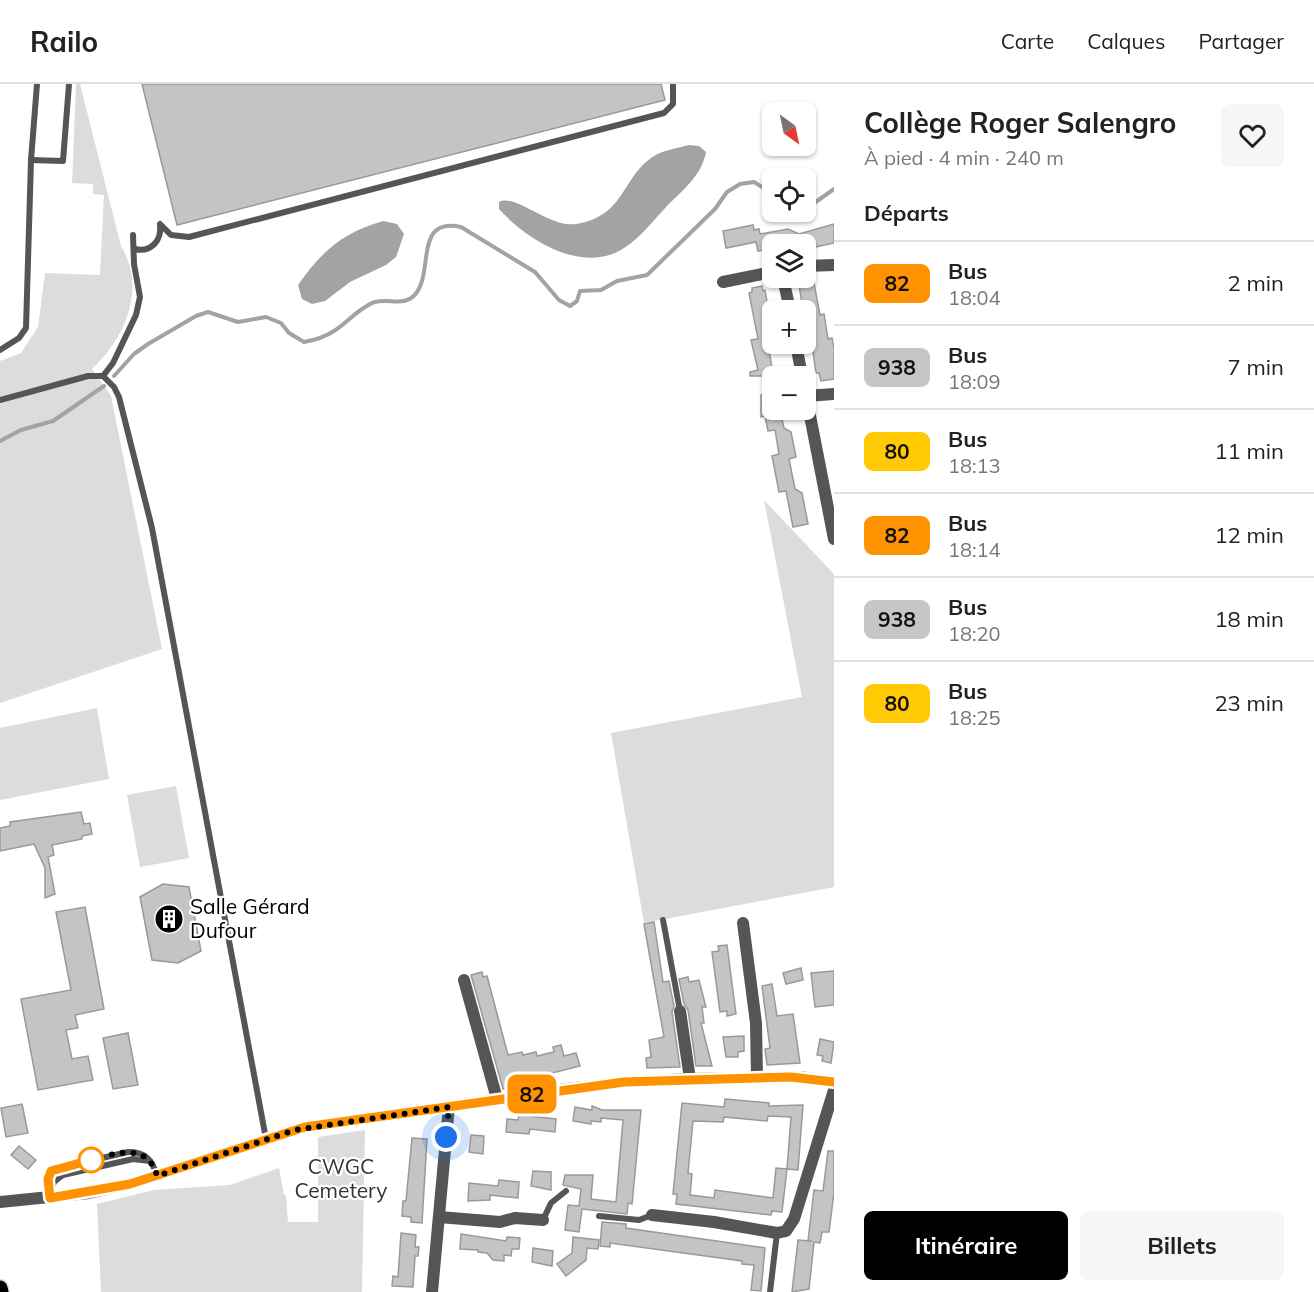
<!DOCTYPE html>
<html lang="fr">
<head>
<meta charset="utf-8">
<style>
  :root { --surface:#fff; --page:#f6f6f6; --text:#222; --muted:#767676; --line:#e0e0e0; --accent:#000 }
  body { margin:0; font-family:Mulish,sans-serif; background:var(--page); color:var(--text); height:100vh; display:flex; flex-direction:column; font-size:22px; white-space:nowrap }
  * { box-sizing:border-box; margin:0 }
  p { font-size:20px; color:var(--muted) }
  .icon { flex:none; width:33px; height:33px; fill:none; stroke:currentColor; stroke-width:2; stroke-linecap:round; stroke-linejoin:round }
  .map { position:relative; flex:1; overflow:hidden }
  .panel { display:flex; flex-direction:column; background:var(--surface); width:480px }
  .panel>* { flex:none }
  .badge { padding:0 12px; border-radius:9px; font-size:21px; line-height:39px }
  .needle { width:39px; rotate:147deg }
  .controls { position:absolute; left:762px; top:18px; display:grid; gap:12px }
  .controls a { display:grid; place-items:center; width:54px; height:54px; border-radius:9px; background:var(--surface); box-shadow:0 2px 4px #0004; font-size:30px }
  .you { position:absolute; width:30px; height:30px; margin:-15px; border:4px solid #fff; border-radius:50%; background:#1a73e8; box-shadow:0 0 0 9px #1a73e833 }
  .map>.badge { position:absolute; translate:-50% -50%; box-shadow:0 0 0 3px #fff }
  h2 { padding:0 30px; font-size:22px; line-height:54px }
  .round { display:grid; place-items:center; flex:none; width:63px; height:63px; border-radius:9px; background:var(--page) }
  .head { display:flex; align-items:center; justify-content:space-between; height:102px; padding:0 30px }
  h1 { font-size:28px; font-weight:700; line-height:45px }
  .button { display:flex; gap:12px; margin-top:auto; padding:12px 30px }
  .button a { flex:1; height:69px; border-radius:9px; background:var(--accent); color:#fff; font-size:24px; font-weight:700; line-height:69px; text-align:center }
  .button a+a { background:var(--page); color:var(--text) }
  ul { padding:0; list-style:none }
  li { display:flex; align-items:center; gap:18px; height:84px; padding:0 30px; border-top:2px solid var(--line) }
  li div { flex:1 }
  li b { display:block; font-size:22px }
  li em { font-style:normal }
  li .badge { min-width:66px; font-weight:700; text-align:center }
  header { display:flex; align-items:center; gap:36px; box-sizing:border-box; height:84px; padding:0 30px; background:var(--surface); border-bottom:2px solid var(--line) }
  header strong { font-size:28px }
  nav { display:flex; gap:33px; margin-inline-start:auto; font-size:21px }
  main { display:flex; flex:1; min-height:0 }
  .map>svg:first-child { display:block }
  .green { fill:#dcdcdc }
  .water { fill:#a3a3a3 }
  .lines { fill:none; stroke-linecap:round; stroke-linejoin:round }
  .stream { stroke:#a3a3a3; stroke-width:4 }
  .building { fill:#c4c4c4; stroke:#999; stroke-width:1.5; fill-rule:evenodd }
  .primary-casing { stroke:#dbdbdb; stroke-width:18 }
  .lane { stroke:#555; stroke-width:6 }
  .street { stroke:#555; stroke-width:12 }
  .primary { stroke:#000; stroke-width:15 }
  .line-casing { stroke:#fff; stroke-width:14 }
  .line { stroke:#ff9200; stroke-width:9 }
  .walk { stroke:#000; stroke-width:6; stroke-dasharray:0 10.8 }
  .stop-dot { fill:#fff; stroke:#ff9200; stroke-width:3 }
  .labels { text-anchor:middle; stroke-width:4.5; stroke-linejoin:round; paint-order:stroke }
  .poi-label { font-size:21px; fill:#000; stroke:#fff; text-anchor:start }
  .park-label { font-size:21px; fill:#333; stroke:#fff }
</style>
</head>
<body>
<header>
<strong>Railo</strong>
<nav><a>Carte</a><a>Calques</a><a>Partager</a></nav>
</header>
<main>
<div class="map">
<svg width="834" height="1208" viewBox="0 0 834 1208">
  <rect width="100%" height="100%" fill="#fff"/>
  <!-- green -->
  <g class="green">
    <path d="M76 0H80L121 162C147 204 125 254 92 285L111 312 162 565 0 619V277L21 269 38 243 45 189 100 191 104 111 93 110V100L72 99Z"/>
    <polygon points="764,416 834,490 834,803 644,839 611,649 802,613"/>
    <polygon points="97,624 109,695 0,716 0,644"/>
    <polygon points="176,702 189,774 140,783 127,711"/>
    <polygon points="365,1046 362,1208 101,1208 97,1120 154,1106 230,1101 279,1084 284,1111 286,1111 288,1138 318,1138 318,1053"/>
  </g>
  <!-- water -->
  <g class="water">
    <path d="M689 61 699 62 706 68C702 91 683 106 667 122 654 136 640 154 624 164 583 191 527 156 499 125V118C516 109 549 144 576 140 626 132 621 93 654 72 663 66 678 64 689 61Z"/>
    <path d="M383 137 397 140 404 150 396 173 386 181 350 198 325 217 312 220 302 215 298 201C322 167 342 149 383 137Z"/>
  </g>
  <g class="lines">
    <!-- stream -->
    <g class="stream">
      <polyline points="806,125 834,105"/>
      <polyline points="796,128 799,128"/>
      <path d="M114 292 134 270 148 260 196 232 208 228 238 238 266 233 281 239 289 249 304 258C315 256 325 253 334 247 347 239 361 222 375 218 391 214 406 224 417 208 433 185 415 133 461 143L535 188 559 216 570 222 577 217 580 207 601 206 617 197 647 191 715 125 727 108 740 100 754 98 772 109"/>
      <polyline points="0,357 21,346 53,337 104,302"/>
    </g>
  </g>
  <!-- building -->
  <g class="building">
    <polygon points="142,0 661,0 665,16 177,141"/>
    <polygon points="834,140 834,159 806,165 806,160 772,160 772,164 758,167 756,158 726,164 723,147 753,141 754,146 759,145 760,150 788,145 799,150"/>
    <polygon points="813,194 820,231 824,230 828,255 832,254 834,264 834,295 821,297 819,289 816,289 808,233 803,226 798,195"/>
    <polygon points="762,202 763,207 765,206 772,247 772,252 767,253 772,284 776,283 778,292 772,292 772,326 780,326 784,344 791,348 796,373 789,375 795,405 802,409 808,440 793,443 786,407 779,408 772,372 779,370 775,346 768,347 765,332 761,333 761,311 768,310 764,292 750,292 750,288 758,286 751,256 758,255 749,209 752,208 752,204"/>
    <polygon points="81,728 84,740 90,739 92,750 82,752 82,755 52,761 54,771 48,773 55,810 45,814 45,784 34,760 0,767 0,744 10,742 10,738"/>
    <polygon points="163,800 189,803 201,867 178,879 152,876 140,813"/>
    <polygon points="85,823 104,925 75,931 78,944 66,946 72,975 88,972 93,996 38,1006 21,915 71,906 56,828"/>
    <polygon points="654,838 663,898 669,897 674,922 672,928 680,983 647,984 646,974 651,973 649,956 664,953 644,840"/>
    <polygon points="727,861 736,930 727,932 727,927 720,928 712,868 719,867 718,862"/>
    <polygon points="801,884 803,896 786,900 783,889"/>
    <polygon points="834,887 834,921 815,923 811,889"/>
    <polygon points="482,888 483,893 487,892 508,971 522,968 523,971 536,968 537,972 554,968 553,963 561,961 564,972 576,969 580,982 524,996 526,1001 503,1005 471,891"/>
    <polygon points="688,893 689,898 699,896 706,923 702,923 704,939 701,939 712,982 696,982 688,926 684,920 679,895"/>
    <polygon points="772,900 777,932 793,930 800,979 767,981 765,965 770,964 762,902"/>
    <polygon points="128,949 138,1001 113,1005 103,954"/>
    <polygon points="744,952 744,967 738,968 738,973 726,973 723,953"/>
    <polygon points="820,955 834,958 831,979 822,977 823,972 817,971"/>
    <path d="M725 1015 769 1019V1022L803 1021 798 1086 787 1085 782 1128 772 1127 771 1131 676 1120 677 1110H673L682 1019 724 1023ZM768 1032 791 1033 787 1085 776 1084 773 1114 715 1106 714 1114 690 1111 692 1090 688 1089 693 1037 723 1038 724 1033 767 1037Z"/>
    <polygon points="22,1020 28,1049 6,1053 1,1024"/>
    <polygon points="592,1022 602,1026 641,1026 632,1120 628,1119 627,1130 582,1125 579,1148 565,1146 568,1121 579,1122 581,1105 563,1101 565,1091 593,1091 591,1115 616,1118 623,1036 601,1034 601,1038 591,1037 591,1040 573,1037 575,1023 592,1026"/>
    <polygon points="519,1031 556,1035 555,1048 530,1045 529,1050 506,1048 507,1035 518,1036"/>
    <polygon points="471,1051 484,1052 483,1070 469,1068"/>
    <polygon points="412,1054 427,1055 422,1139 411,1138 411,1133 402,1132 403,1117 406,1117"/>
    <polygon points="19,1062 36,1076 28,1085 11,1071"/>
    <polygon points="828,1067 834,1067 834,1108 829,1148 822,1148 820,1159 814,1158 809,1205 792,1208 798,1156 812,1157 808,1157 814,1106 823,1107"/>
    <polygon points="533,1087 551,1088 551,1106 531,1102"/>
    <polygon points="499,1096 519,1098 518,1114 490,1111 490,1116 468,1117 469,1099 498,1102"/>
    <polygon points="602,1138 626,1140 626,1144 765,1164 761,1207 751,1206 754,1181 742,1180 742,1177 610,1159 610,1163 600,1162"/>
    <polygon points="401,1149 416,1151 415,1163 419,1163 418,1172 415,1172 413,1203 392,1202 393,1192 398,1193"/>
    <polygon points="461,1150 506,1157 507,1153 520,1154 519,1165 512,1165 511,1172 504,1171 504,1177 493,1176 487,1169 478,1168 478,1166 460,1165"/>
    <polygon points="573,1153 599,1156 598,1165 587,1164 586,1176 566,1192 557,1180 572,1169"/>
    <polygon points="533,1164 553,1167 552,1182 532,1178"/>
  </g>
  <g class="lines">
    <!-- primary casing -->
    <g class="primary-casing">
      <polyline id="primary" points="0,1204 1,1208"/>
    </g>
    <!-- lane -->
    <g class="lane">
      <polyline points="31,76 63,77 69,0"/>
      <polyline points="160,140 171,151 189,153 664,29 673,20 673,0"/>
      <path d="M135 165C151 169 162 156 160 141"/>
      <polyline points="0,266 19,254 26,244 31,76 37,0"/>
      <polyline points="103,292 113,279 136,231 140,213 134,180 133,151"/>
      <polyline points="0,316 88,292 103,292 114,303 119,313 152,444 266,1055"/>
      <polyline points="663,836 680,927"/>
      <polyline points="51,1107 54,1098 63,1091 133,1075 150,1077"/>
      <path d="M50 1113 48 1095 54 1085 128 1068C144 1067 153 1077 157 1092"/>
      <polyline points="599,1132 639,1136 652,1131"/>
      <polyline points="543,1136 551,1119 566,1107"/>
      <polyline points="770,1208 777,1149"/>
    </g>
    <!-- street -->
    <g class="street">
      <polyline points="806,182 834,181"/>
      <polyline points="783,194 790,226"/>
      <polyline points="723,198 772,188"/>
      <polyline points="796,260 802,292"/>
      <polyline points="806,311 834,455"/>
      <polyline points="806,312 834,310"/>
      <polyline points="743,839 756,939 757,994"/>
      <polyline points="464,896 497,1015"/>
      <polyline points="680,927 690,995"/>
      <polyline points="0,1118 89,1109 130,1100 305,1043 567,1005 624,998 690,995 800,993 834,998"/>
      <polyline points="652,1131 714,1138 777,1149 786,1147 794,1135 834,1006"/>
      <polyline points="439,1133 500,1138 515,1134 543,1136"/>
      <polyline points="432,1208 449,1022"/>
    </g>
    <!-- primary -->
    <use href="#primary" class="primary"/>
  </g>
  <g class="lines">
    <!-- line casing -->
    <g class="line-casing">
      <polyline id="line" points="91,1076 51,1087 48,1095 50,1114 130,1100 305,1043 624,998 791,993 834,998"/>
    </g>
    <!-- line -->
    <use href="#line" class="line"/>
    <!-- walk -->
    <path class="walk" d="M91 1076C117 1069 148 1058 157 1092L295 1046 449 1023 446 1053"/>
  </g>
  <!-- icons -->
  <defs>
    <g id="building-disc" transform="scale(1.5)"><circle r="9.5" fill="#000" stroke="#fff"/><path d="M-4-6H4V6H1V3H-1V6H-4ZM-2.5-4.3h1.7v1.8h-1.7ZM.8-4.3h1.7v1.8H.8ZM-2.5-1h1.7V.8h-1.7ZM.8-1h1.7V.8H.8Z" fill="#fff"/></g>
  </defs>
  <g fill-rule="evenodd">
    <use href="#building-disc" x="169" y="835"/>
  </g>
  <!-- markers -->
  <circle class="stop-dot" cx="91" cy="1076" r="12"/>
  <g class="labels">
    <!-- poi labels -->
    <g class="poi-label">
      <text x="190" y="830">Salle Gérard<tspan x="190" dy="24">Dufour</tspan></text>
    </g>
    <!-- park labels -->
    <g class="park-label">
      <text x="341" y="1090">CWGC<tspan x="341" dy="24">Cemetery</tspan></text>
    </g>
  </g>
</svg>
<div class="controls">
<a><svg class="needle" viewBox="-14 -14 28 28"><path d="M0-13l5 13h-10z" fill="#e53935"/><path d="M0 13l5-13h-10z" fill="#767676"/></svg></a>
<a><svg class="icon" aria-label="locate" viewBox="0 0 24 24"><circle cx="12" cy="12" r="6"/><path d="M12 2v4M12 18v4M2 12h4M18 12h4"/></svg></a>
<a><svg class="icon" aria-label="layers" viewBox="0 0 24 24"><path d="M12 4l9 5-9 5-9-5zM3 14l9 5 9-5"/></svg></a>
<a>+</a>
<a>−</a>
</div>
<div class="you" style="left:446px;top:1053px"></div>
<b class="badge" style="left:532px;top:1010px;background:#ff9200;color:#111">82</b>
</div>
<section class="panel">
<div class="head"><div><h1>Collège Roger Salengro</h1><p>À pied · 4 min · 240 m</p></div><a class="round"><svg class="icon" aria-label="heart" viewBox="0 0 24 24"><path d="M12 20l-8-8c-3-5 5-10 8-4 3-6 11-1 8 4z"/></svg></a></div>
<h2>Départs</h2>
<ul>
<li><span class="badge" style="background:#ff9200;color:#111">82</span><div><b>Bus</b><p>18:04</p></div><em>2 min</em></li>
<li><span class="badge" style="background:#c6c6c6;color:#111">938</span><div><b>Bus</b><p>18:09</p></div><em>7 min</em></li>
<li><span class="badge" style="background:#ffc904;color:#111">80</span><div><b>Bus</b><p>18:13</p></div><em>11 min</em></li>
<li><span class="badge" style="background:#ff9200;color:#111">82</span><div><b>Bus</b><p>18:14</p></div><em>12 min</em></li>
<li><span class="badge" style="background:#c6c6c6;color:#111">938</span><div><b>Bus</b><p>18:20</p></div><em>18 min</em></li>
<li><span class="badge" style="background:#ffc904;color:#111">80</span><div><b>Bus</b><p>18:25</p></div><em>23 min</em></li>
</ul>
<div class="button"><a>Itinéraire</a><a>Billets</a></div>
</section>
</main>
</body>
</html>
